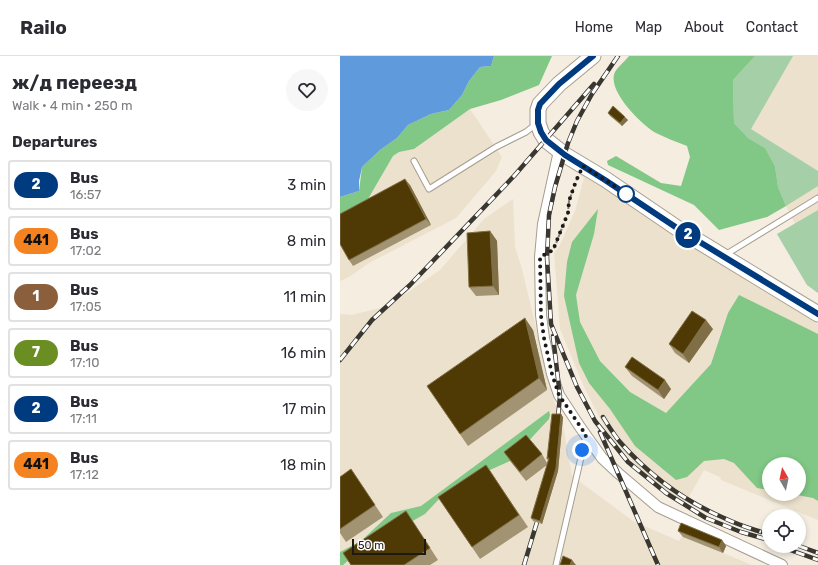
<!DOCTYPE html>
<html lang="en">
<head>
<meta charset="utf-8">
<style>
  :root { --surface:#fff; --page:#f7f7f7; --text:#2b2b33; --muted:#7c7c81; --line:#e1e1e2 }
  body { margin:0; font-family:Rubik,sans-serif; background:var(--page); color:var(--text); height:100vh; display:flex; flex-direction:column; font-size:15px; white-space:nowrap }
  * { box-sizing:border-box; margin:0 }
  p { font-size:13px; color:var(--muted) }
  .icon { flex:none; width:22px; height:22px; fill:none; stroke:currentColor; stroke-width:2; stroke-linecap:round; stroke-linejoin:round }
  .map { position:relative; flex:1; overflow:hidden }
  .panel { display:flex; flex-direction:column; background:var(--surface); width:340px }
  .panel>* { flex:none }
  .badge { padding:0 8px; border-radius:13px; font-size:14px; line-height:26px }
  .needle { width:26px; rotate:351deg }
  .controls { position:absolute; left:422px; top:401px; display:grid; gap:8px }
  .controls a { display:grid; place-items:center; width:44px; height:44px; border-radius:50%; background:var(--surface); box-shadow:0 2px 6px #0003; font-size:20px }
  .scale { position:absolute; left:12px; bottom:10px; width:74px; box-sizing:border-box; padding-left:4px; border:2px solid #1d1a16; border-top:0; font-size:11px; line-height:14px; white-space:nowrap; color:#1d1a16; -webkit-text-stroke:3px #fff; paint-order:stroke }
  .you { position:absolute; width:20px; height:20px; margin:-10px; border:3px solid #fff; border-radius:50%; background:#1a73e8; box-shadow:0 0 0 6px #1a73e833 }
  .map>.badge { position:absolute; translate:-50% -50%; box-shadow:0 0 0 2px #fff }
  h2 { padding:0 12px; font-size:15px; line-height:36px }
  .round { display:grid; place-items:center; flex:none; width:42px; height:42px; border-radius:21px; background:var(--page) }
  .overview { display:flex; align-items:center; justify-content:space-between; height:68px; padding:0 12px }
  h1 { font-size:19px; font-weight:700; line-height:30px }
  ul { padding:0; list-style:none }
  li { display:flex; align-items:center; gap:12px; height:50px; margin:0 8px 6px; padding:0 4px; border:2px solid var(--line); border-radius:4px }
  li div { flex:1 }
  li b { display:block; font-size:15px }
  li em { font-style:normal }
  li .badge { min-width:44px; font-weight:700; text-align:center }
  header { display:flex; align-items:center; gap:24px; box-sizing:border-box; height:56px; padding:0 20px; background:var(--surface); border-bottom:1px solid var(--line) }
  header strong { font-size:19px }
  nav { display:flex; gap:22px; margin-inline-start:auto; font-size:14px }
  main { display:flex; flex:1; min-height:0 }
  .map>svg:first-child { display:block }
  .built { fill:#ece1cd; fill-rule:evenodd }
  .green { fill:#a5cfa7 }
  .forest { fill:#81c785 }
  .water { fill:#5f9add }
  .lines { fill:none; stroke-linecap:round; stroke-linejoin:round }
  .lane-casing { stroke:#a49e91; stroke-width:7 }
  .street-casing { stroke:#a49e91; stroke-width:12 }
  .secondary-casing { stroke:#a49e91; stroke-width:17 }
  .path { stroke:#837e76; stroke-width:2; stroke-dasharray:3 3; stroke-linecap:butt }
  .lane { stroke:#fff; stroke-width:5 }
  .street { stroke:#fff; stroke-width:10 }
  .secondary { stroke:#fff; stroke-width:15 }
  .rail-casing { stroke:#3a3731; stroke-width:4.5 }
  .rail { stroke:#fff; stroke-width:3; stroke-dasharray:9; stroke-linecap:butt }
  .wall { fill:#a29372 }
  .shaded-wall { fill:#806f46 }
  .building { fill:#4f3904; stroke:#806f46 }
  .line-casing { stroke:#fff; stroke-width:9 }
  .line { stroke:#003b80; stroke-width:6 }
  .walk { stroke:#1d1a16; stroke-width:4; stroke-dasharray:0 7.2 }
  .stop-dot { fill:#fff; stroke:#003b80; stroke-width:2 }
</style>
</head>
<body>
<header>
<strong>Railo</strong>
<nav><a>Home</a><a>Map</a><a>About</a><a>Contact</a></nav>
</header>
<main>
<section class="panel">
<div class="overview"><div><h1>ж/д переезд</h1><p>Walk · 4 min · 250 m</p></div><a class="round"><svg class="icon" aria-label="heart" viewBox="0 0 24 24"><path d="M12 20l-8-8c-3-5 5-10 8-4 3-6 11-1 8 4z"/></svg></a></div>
<h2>Departures</h2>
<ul>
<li><span class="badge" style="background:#003b80;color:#fff">2</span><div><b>Bus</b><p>16:57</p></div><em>3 min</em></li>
<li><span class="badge" style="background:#f58220;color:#111">441</span><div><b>Bus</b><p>17:02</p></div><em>8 min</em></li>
<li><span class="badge" style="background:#8b5e3c;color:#fff">1</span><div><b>Bus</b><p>17:05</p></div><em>11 min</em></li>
<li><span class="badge" style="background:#6b8e23;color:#fff">7</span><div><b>Bus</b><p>17:10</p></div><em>16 min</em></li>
<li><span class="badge" style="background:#003b80;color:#fff">2</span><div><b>Bus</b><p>17:11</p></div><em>17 min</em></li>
<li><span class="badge" style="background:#f58220;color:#111">441</span><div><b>Bus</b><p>17:12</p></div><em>18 min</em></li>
</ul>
</section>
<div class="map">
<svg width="478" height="509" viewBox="0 0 478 509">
  <rect width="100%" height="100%" fill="#f4ede0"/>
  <!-- built -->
  <g class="built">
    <polygon points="331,0 478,0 478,237 467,229 437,178 455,168 446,150 427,161"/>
    <polygon points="130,53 162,101 156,115 116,162 29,207 9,221 0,225 0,164 24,150 53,100 59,96 74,93"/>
    <path d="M230 106 261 127 478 268V464L381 424 380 421 364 414 345 448 330 438 309 422 291 404 267 376 245 333 220 273 214 197 219 191 235 155 244 122 230 112ZM429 408H459V438H429Z"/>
    <polygon points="173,143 175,191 182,213 212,339 223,369 232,420 293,465 339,485 346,473 386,489 383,497 412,509 0,509 0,258 12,259 48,250 100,214 144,163"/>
  </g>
  <!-- green -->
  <g class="green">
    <polygon points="415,0 453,0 411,73 478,115 478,130 446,150 438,131 435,110 425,92 408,82 394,67 393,24"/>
    <polygon points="478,154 478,237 467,229 437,178"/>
  </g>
  <!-- forest -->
  <g class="forest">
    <polygon points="154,0 212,0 199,29 161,44 130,53 74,93 59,96 53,100 24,150 0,164 0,141 19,135 22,111 40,94 57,82 68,69 91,58 109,54 122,39 129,25 140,11 151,10"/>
    <path d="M289 0H415L393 24 394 67 408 82 425 92 435 110 438 131 446 150 427 161 379 174 354 149 268 109 267 105 276 100 321 127 341 130 350 101 347 90C337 86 326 82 316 77 302 69 266 34 275 16 278 11 285 5 289 0Z"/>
    <polygon points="258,153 254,178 236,239 240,266 260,305 290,336 326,357 371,308 388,257 399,239 478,278 478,445 473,442 452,438 459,438 459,408 429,408 429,434 417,432 394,407 384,403 364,405 347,421 336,424 295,390 270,353 249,327 239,307 224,240 227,206 232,186"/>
    <polygon points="209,355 210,359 209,363 170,405 134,421 99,443 85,458 19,495 3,509 0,509 0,496 21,485 51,457 81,450"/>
  </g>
  <!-- water -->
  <polygon class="water" points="0,0 154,0 151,10 140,11 129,25 122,39 109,54 91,58 68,69 57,82 40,94 22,111 19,125 19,135 0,141"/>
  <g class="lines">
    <!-- lane casing -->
    <g class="lane-casing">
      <g id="lane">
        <polyline points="74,105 89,133 156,91 186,76 196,68"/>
        <polyline points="385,199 478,142"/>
        <polyline points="216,509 246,380"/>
      </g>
    </g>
    <!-- street casing -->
    <g class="street-casing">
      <polyline id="street" points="219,95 203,168 200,201 201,259 204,282 212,318 219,339 240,371 262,402 278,417 318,451 442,509"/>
    </g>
    <!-- secondary casing -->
    <g class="secondary-casing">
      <polyline id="secondary" points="253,0 219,28 200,48 198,54 198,67 201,76 206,84 225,99 265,123 340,174 478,258"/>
    </g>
    <!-- path -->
    <polyline class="path" points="210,196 213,195 228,157 229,145 238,120"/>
    <!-- lane -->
    <use href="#lane" class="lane"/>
    <!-- street -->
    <use href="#street" class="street"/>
    <!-- secondary -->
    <use href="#secondary" class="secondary"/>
    <!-- rail casing -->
    <g class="rail-casing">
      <g id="rail">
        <polyline points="278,0 252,38 237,65 228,87 215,131 209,159 207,202 211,268 237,331 255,365 288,406 326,437 366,462 401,476 429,484"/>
        <polyline points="213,280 220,340 218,361"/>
        <polyline points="0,304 32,264 70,229 174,120 254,28"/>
        <path d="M263 361C268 369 274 379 280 386 309 419 344 445 384 462 396 468 409 472 421 476"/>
        <polyline points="260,376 318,509"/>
        <polyline points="439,490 478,504"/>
        <polyline points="459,490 478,497"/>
        <polyline points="184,509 197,466"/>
      </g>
    </g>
    <!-- rail -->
    <use href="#rail" class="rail"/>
  </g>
  <!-- wall -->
  <g class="wall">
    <polygon points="268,57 288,64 282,70 270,60"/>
    <polygon points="70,129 91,169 13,210 9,204"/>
    <polygon points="150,175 157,185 159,239 136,240 129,231"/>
    <polygon points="373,273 349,307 335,297 329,288"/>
    <polygon points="193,274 207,334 128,390 87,330"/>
    <polygon points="285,311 331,333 324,343 292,320"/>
    <polygon points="223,361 218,415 202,468 193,465 191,462 207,409 186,425 170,405 164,396 202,398 207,407 208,404 207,403"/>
    <polygon points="146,409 188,471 140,503 98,441"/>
    <polygon points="11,413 43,461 6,486 0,477 0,421"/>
    <polygon points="74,467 98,504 90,509 11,509"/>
    <polygon points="338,475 382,484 386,490 383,497 343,481"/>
  </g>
  <!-- shaded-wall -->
  <g class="shaded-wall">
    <polygon points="285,61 288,64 282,70 280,67"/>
    <polygon points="65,123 70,129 91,169 86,163"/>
    <polygon points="150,175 157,185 159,239 153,230"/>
    <polygon points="185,262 193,274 207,334 199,322"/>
    <polygon points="366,264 373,273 349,307 343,298"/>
    <polygon points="325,324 331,333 324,343 318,334"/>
    <polygon points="221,358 223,361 218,415 202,468 200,465"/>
    <polygon points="382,484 386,490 383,497 379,491"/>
    <polygon points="232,504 236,509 230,509"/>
  </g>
  <!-- building -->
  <g class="building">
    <polygon points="273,50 285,61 280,67 268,57"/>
    <polygon points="65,123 86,163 9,204 0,188 0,158"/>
    <polygon points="150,175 153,230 129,231 127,177"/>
    <polygon points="352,255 366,264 343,298 329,288"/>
    <polygon points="185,262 199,322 120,378 87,330"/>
    <polygon points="292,301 325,324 318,334 285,311"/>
    <polygon points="212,358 221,358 216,412 200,465 191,462 209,402 207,403"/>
    <polygon points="186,379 202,398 180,416 164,396"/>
    <polygon points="146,409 179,459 132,491 98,441"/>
    <polygon points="11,413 35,449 0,473 0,421"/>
    <polygon points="66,455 90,492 64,509 11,509 3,497"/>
    <polygon points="341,467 382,484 379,491 338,475"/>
    <polygon points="223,500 232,504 230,509 220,509"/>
  </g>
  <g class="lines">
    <!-- line casing -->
    <g class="line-casing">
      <polyline id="line" points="253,0 219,28 200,48 198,54 198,67 201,76 206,84 225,99 265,124 340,174 478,258"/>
    </g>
    <!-- line -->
    <use href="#line" class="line"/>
    <!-- walk -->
    <polyline class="walk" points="242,394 246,379 219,339 212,318 204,282 201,260 200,201 213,194 228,157 229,145 236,125 243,110 290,140 286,138"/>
  </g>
  <!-- markers -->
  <circle class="stop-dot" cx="286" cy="138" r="8"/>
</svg>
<div class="controls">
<a><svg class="needle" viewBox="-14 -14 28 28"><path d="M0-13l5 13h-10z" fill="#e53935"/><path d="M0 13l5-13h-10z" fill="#7c7c81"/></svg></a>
<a><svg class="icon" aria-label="locate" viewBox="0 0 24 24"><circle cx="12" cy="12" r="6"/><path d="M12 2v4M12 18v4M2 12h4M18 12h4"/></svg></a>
</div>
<div class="scale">50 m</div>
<div class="you" style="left:242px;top:394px"></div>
<b class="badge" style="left:348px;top:179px;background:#003b80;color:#fff">2</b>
</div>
</main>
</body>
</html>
